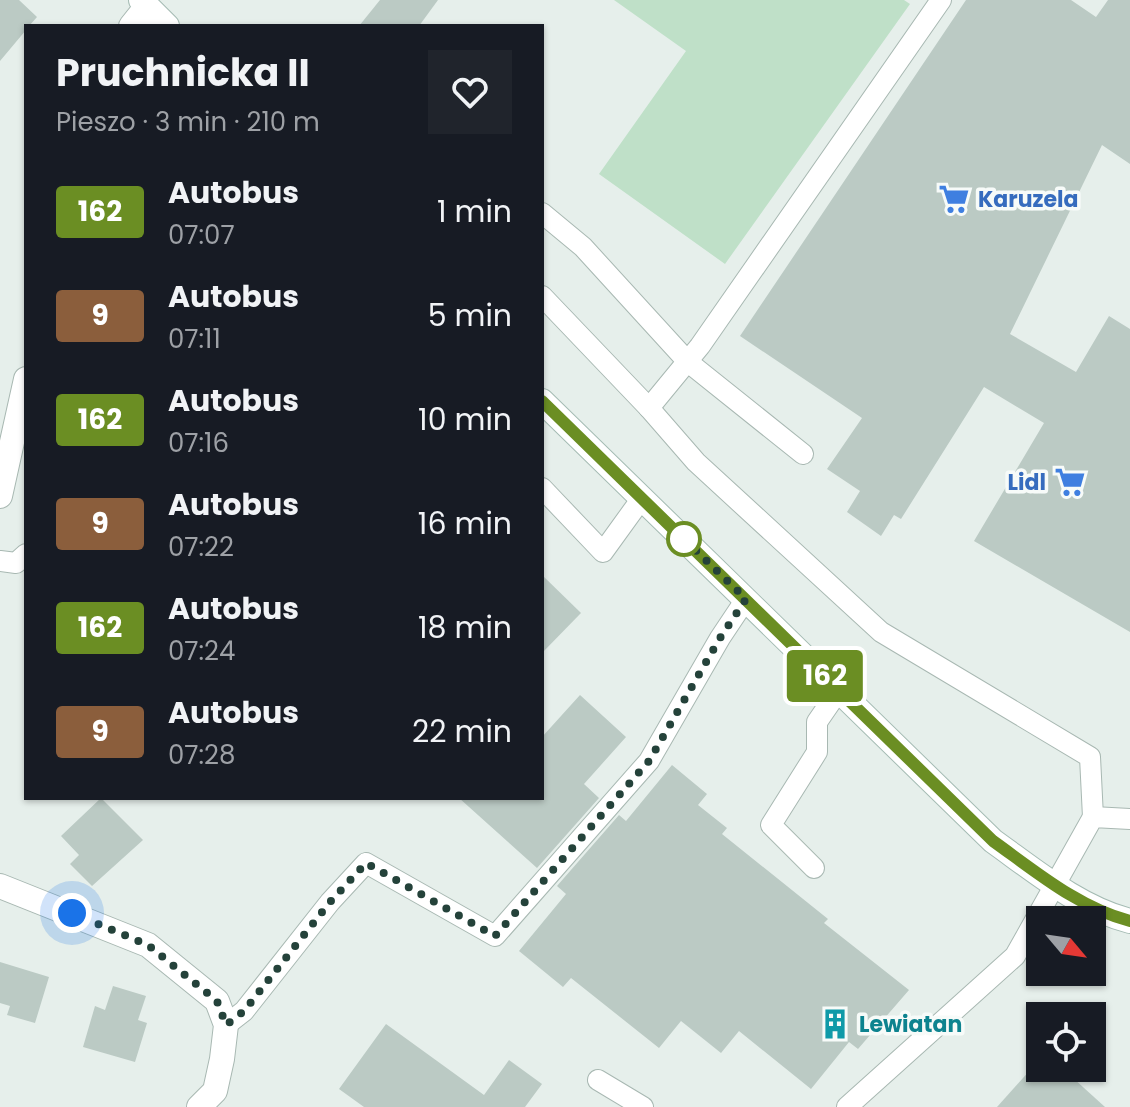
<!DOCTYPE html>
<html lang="pl">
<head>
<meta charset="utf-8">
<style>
  :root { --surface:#171b24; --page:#20242c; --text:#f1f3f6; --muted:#9ea1a6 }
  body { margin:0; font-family:Poppins,sans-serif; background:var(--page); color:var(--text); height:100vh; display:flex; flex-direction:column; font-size:30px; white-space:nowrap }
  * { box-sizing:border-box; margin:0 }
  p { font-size:26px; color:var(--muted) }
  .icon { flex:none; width:44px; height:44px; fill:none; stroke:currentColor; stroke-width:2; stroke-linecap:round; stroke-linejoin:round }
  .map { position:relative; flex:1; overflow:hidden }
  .side { position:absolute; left:24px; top:24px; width:520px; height:776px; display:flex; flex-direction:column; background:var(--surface); border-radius:0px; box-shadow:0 2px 6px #0004 }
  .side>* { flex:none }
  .badge { padding:0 16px; border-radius:6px; font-size:28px; line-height:52px }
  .needle { width:52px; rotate:119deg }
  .buttons { position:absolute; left:1026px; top:906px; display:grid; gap:16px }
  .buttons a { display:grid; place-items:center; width:80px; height:80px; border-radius:0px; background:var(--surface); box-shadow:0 2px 6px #0004; font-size:40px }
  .you { position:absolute; width:40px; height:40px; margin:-20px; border:6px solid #fff; border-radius:50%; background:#1a73e8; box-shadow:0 0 0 12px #1a73e833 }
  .map>.badge { position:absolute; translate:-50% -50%; box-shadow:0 0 0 4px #fff }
  .round { display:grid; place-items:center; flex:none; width:84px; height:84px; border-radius:0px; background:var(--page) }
  .head { display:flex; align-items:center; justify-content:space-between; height:136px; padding:0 32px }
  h1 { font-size:38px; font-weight:700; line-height:60px }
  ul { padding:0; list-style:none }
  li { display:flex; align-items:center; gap:24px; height:104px; padding:0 32px }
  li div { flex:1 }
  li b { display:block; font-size:30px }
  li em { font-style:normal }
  li .badge { min-width:88px; font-weight:700; text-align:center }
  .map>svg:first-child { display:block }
  .green { fill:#bfe0c8 }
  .building { fill:#bbcac4 }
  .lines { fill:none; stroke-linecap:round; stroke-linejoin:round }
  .lane-casing { stroke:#a8b8b2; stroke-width:22 }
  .street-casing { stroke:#a8b8b2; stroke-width:26 }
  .secondary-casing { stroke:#a4bbb3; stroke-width:26 }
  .lane { stroke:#fff; stroke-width:20 }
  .street { stroke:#fff; stroke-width:24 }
  .secondary { stroke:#fff; stroke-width:24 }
  .line-casing { stroke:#fff; stroke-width:18 }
  .line { stroke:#6b8e23; stroke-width:12 }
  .walk { stroke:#24423a; stroke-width:8; stroke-dasharray:0 14.4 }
  .stop-dot { fill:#fff; stroke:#6b8e23; stroke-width:4 }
  .labels { text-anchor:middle; stroke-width:7; stroke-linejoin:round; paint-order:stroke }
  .shop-label { font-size:22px; font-weight:bold; fill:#366cbe; stroke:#f7fbf9; text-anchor:start }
  .culture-label { font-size:22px; font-weight:bold; fill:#0d838f; stroke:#f7fbf9; text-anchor:start }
</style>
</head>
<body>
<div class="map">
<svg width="1130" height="1107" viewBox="0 0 1130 1107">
  <rect width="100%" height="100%" fill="#e6efeb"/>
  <!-- green -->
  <polygon class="green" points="614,0 904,0 910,4 725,264 599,174 686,51"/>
  <!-- building -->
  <g class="building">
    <polygon points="0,0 19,0 37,17 29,26 26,26 26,30 0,61"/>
    <polygon points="380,0 438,0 419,26 359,26"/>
    <polygon points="966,0 1071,0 1096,17 1108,0 1130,0 1130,164 1102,145 1010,334 1076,372 1109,316 1130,329 1130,632 974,541 1044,423 984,387 901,519 894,515 881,536 847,512 860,491 827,469 862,418 740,336"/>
    <polygon points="542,575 581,613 542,653"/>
    <polygon points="580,695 626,737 584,784 599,798 537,868 459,798 542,798 542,737"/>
    <polygon points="672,765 707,794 698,805 727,828 722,834 828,919 824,923 909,990 858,1049 849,1042 811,1089 739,1031 721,1053 681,1021 659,1048 571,978 563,987 519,951 566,894 557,886 619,815 626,821"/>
    <polygon points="101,798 143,840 92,886 70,864 79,855 61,836"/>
    <polygon points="0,962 49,977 35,1023 7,1015 10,1006 0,1003"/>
    <polygon points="113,986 146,996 138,1020 147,1023 135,1062 83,1047 95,1006 105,1010"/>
    <polygon points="386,1024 484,1095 509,1060 542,1084 525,1107 364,1107 339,1089"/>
    <polygon points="1032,1068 1062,1068 1105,1107 997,1107"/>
  </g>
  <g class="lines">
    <!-- lane casing -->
    <g class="lane-casing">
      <g id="lane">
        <polyline points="542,213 583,247 688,362 803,454"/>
        <polyline points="542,296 649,408 696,462 881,632 1090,757 1093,817"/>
        <polyline points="649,408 700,346 941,0"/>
        <polyline points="542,488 603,552 642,498"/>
        <polyline points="0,561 16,563 26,554"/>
        <polyline points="814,868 771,825 817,752 817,722 839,690"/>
        <polyline points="226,1025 244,1011 330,902 366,863 495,936 649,761 720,638 746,599"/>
        <polyline points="598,1080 643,1107"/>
        <polyline points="847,1107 1015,956 1093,817 1130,819"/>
      </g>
    </g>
    <!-- street casing -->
    <g class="street-casing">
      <g id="street">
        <polyline points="131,26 147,6"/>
        <polyline points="0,496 26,379"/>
        <polyline points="0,886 148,945 217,1001 226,1025 222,1059 215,1091 199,1107"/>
      </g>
    </g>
    <!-- secondary casing -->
    <g class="secondary-casing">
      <g id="secondary">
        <polyline points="141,0 167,26"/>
        <path d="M542 401 993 841C1035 871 1079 908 1130 921"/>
      </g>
    </g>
    <!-- lane -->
    <use href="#lane" class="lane"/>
    <!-- street -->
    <use href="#street" class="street"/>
    <!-- secondary -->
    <use href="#secondary" class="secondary"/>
  </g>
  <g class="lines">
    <!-- line casing -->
    <g class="line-casing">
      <path id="line" d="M542 401 993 841C1035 871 1079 908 1130 921"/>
    </g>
    <!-- line -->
    <use href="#line" class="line"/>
    <!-- walk -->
    <polyline class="walk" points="72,913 148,945 217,1001 226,1025 244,1011 330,902 366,863 495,936 649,761 720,638 746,599 684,539"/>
  </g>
  <!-- icons -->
  <defs>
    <g id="supermarket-bare" transform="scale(2.4)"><path d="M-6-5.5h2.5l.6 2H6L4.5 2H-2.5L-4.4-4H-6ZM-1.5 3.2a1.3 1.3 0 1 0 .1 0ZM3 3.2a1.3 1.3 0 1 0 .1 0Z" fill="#3f7fe0" stroke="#f7fbf9" stroke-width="2.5" paint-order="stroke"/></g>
    <g id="building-bare" transform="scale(2.4)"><path d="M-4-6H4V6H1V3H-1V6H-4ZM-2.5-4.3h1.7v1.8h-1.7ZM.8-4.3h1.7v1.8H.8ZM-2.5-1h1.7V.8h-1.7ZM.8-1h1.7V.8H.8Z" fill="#0f9aa8" stroke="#f7fbf9" stroke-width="2.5" paint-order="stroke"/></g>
  </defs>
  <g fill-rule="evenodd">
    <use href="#supermarket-bare" x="954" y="199"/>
    <use href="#supermarket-bare" x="1070" y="482"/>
    <use href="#building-bare" x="835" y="1024"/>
  </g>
  <!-- markers -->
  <circle class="stop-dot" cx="684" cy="539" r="16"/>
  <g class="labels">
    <!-- shop labels -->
    <g class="shop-label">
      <text x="978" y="207">Karuzela</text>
      <text x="1046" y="490" text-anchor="end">Lidl</text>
    </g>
    <!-- culture labels -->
    <g class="culture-label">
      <text x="859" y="1032">Lewiatan</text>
    </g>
  </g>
</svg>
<div class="buttons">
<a><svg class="needle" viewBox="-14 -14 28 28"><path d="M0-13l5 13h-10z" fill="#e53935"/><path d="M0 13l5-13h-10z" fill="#9ea1a6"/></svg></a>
<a><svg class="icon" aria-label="locate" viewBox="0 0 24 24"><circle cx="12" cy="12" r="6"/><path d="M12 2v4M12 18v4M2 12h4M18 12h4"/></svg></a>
</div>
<div class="you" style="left:72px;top:913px"></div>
<b class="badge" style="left:825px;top:676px;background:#6b8e23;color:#fff">162</b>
<section class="side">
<div class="head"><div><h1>Pruchnicka II</h1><p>Pieszo · 3 min · 210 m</p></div><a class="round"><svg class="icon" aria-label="heart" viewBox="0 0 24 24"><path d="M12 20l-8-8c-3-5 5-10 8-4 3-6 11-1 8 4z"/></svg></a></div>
<ul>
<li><span class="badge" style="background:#6b8e23;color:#fff">162</span><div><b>Autobus</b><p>07:07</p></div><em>1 min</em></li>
<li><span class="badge" style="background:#8b5e3c;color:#fff">9</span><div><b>Autobus</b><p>07:11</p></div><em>5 min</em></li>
<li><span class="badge" style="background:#6b8e23;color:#fff">162</span><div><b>Autobus</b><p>07:16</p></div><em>10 min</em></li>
<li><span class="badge" style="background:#8b5e3c;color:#fff">9</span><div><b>Autobus</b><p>07:22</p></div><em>16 min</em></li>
<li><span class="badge" style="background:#6b8e23;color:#fff">162</span><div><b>Autobus</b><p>07:24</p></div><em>18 min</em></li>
<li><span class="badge" style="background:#8b5e3c;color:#fff">9</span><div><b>Autobus</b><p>07:28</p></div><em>22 min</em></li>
</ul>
</section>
</div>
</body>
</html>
